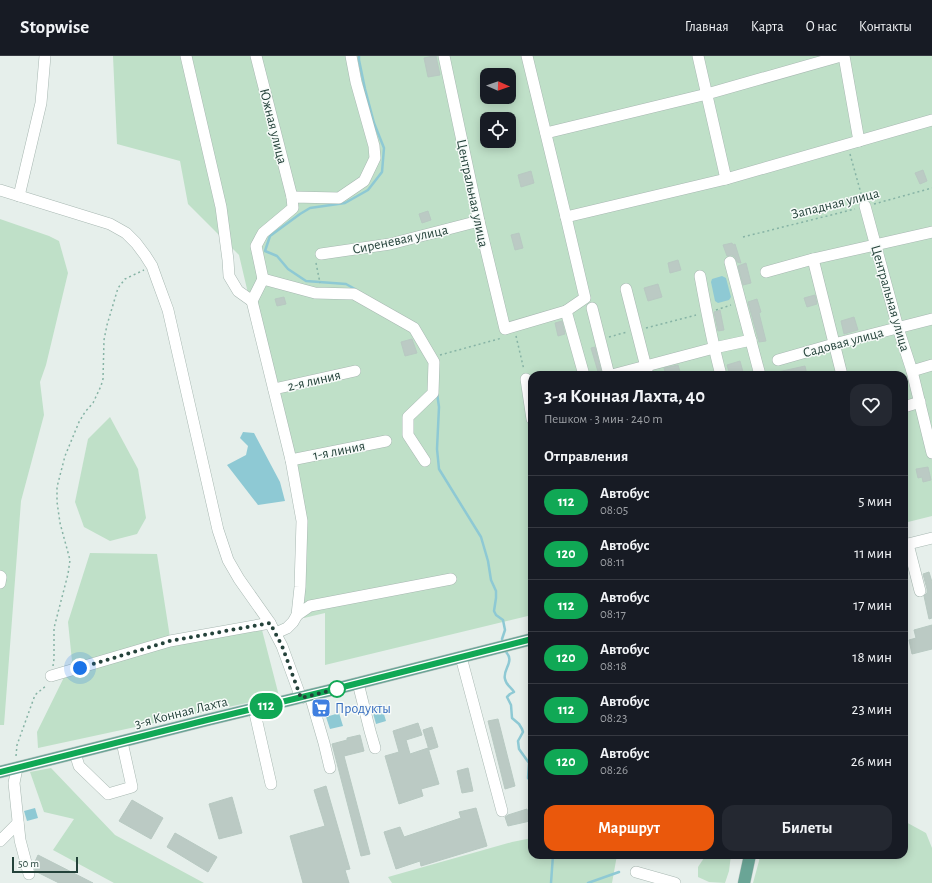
<!DOCTYPE html>
<html lang="ru">
<head>
<meta charset="utf-8">
<style>
  :root { --surface:#171b24; --page:#242831; --text:#f1f3f6; --muted:#9ea1a6; --line:#363941; --accent:#ea580c }
  body { margin:0; font-family:"Alegreya Sans",sans-serif; background:var(--page); color:var(--text); height:100vh; display:flex; flex-direction:column; font-size:15px; white-space:nowrap }
  * { box-sizing:border-box; margin:0 }
  p { font-size:13px; color:var(--muted) }
  .icon { flex:none; width:22px; height:22px; fill:none; stroke:currentColor; stroke-width:2; stroke-linecap:round; stroke-linejoin:round }
  .map { position:relative; flex:1; overflow:hidden }
  .side { position:absolute; left:528px; top:315px; width:380px; height:488px; display:flex; flex-direction:column; background:var(--surface); border-radius:12px; box-shadow:0 2px 10px #0003 }
  .side>* { flex:none }
  .badge { padding:0 8px; border-radius:13px; font-size:14px; line-height:26px }
  .needle { width:26px; rotate:92deg }
  .buttons { position:absolute; left:480px; top:12px; display:grid; gap:8px }
  .buttons a { display:grid; place-items:center; width:36px; height:36px; border-radius:8px; background:var(--surface); box-shadow:0 2px 10px #0003; font-size:20px }
  .scale { position:absolute; left:12px; bottom:10px; width:66px; box-sizing:border-box; padding-left:4px; border:2px solid #24423a; border-top:0; font-size:11px; line-height:14px; white-space:nowrap; color:#24423a; -webkit-text-stroke:3px #f7fbf9; paint-order:stroke }
  .you { position:absolute; width:20px; height:20px; margin:-10px; border:3px solid #fff; border-radius:50%; background:#1a73e8; box-shadow:0 0 0 6px #1a73e833 }
  .map>.badge { position:absolute; translate:-50% -50%; box-shadow:0 0 0 2px #fff }
  h2 { padding:0 16px; font-size:15px; line-height:36px }
  .round { display:grid; place-items:center; flex:none; width:42px; height:42px; border-radius:12px; background:var(--page) }
  .overview { display:flex; align-items:center; justify-content:space-between; height:68px; padding:0 16px }
  h1 { font-size:19px; font-weight:700; line-height:30px }
  .button { display:flex; gap:8px; margin-top:auto; padding:8px 16px }
  .button a { flex:1; height:46px; border-radius:12px; background:var(--accent); color:#fff; font-size:16px; font-weight:700; line-height:46px; text-align:center }
  .button a+a { background:var(--page); color:var(--text) }
  ul { padding:0; list-style:none }
  li { display:flex; align-items:center; gap:12px; height:52px; padding:0 16px; border-top:1px solid var(--line) }
  li div { flex:1 }
  li b { display:block; font-size:15px }
  li em { font-style:normal }
  li .badge { min-width:44px; font-weight:700; text-align:center }
  header { display:flex; align-items:center; gap:24px; box-sizing:border-box; height:56px; padding:0 20px; background:var(--surface); border-bottom:1px solid var(--line) }
  header strong { font-size:19px }
  nav { display:flex; gap:22px; margin-inline-start:auto; font-size:14px }
  .map>svg:first-child { display:block }
  .green { fill:#bfe0c8; fill-rule:evenodd }
  .water { fill:#8ec9d4 }
  .lines { fill:none; stroke-linecap:round; stroke-linejoin:round }
  .stream { stroke:#8ec9d4; stroke-width:2.5 }
  .building { fill:#bbcac4; stroke:#b8c9c2 }
  .minor-casing { stroke:#a8b8b2; stroke-width:12 }
  .major-casing { stroke:#c2cac8; stroke-width:13 }
  .path { stroke:#86b3a5; stroke-width:1.5; stroke-dasharray:2 3; stroke-linecap:butt }
  .minor { stroke:#fff; stroke-width:11 }
  .major { stroke:#6aa596; stroke-width:12 }
  .line-casing { stroke:#fff; stroke-width:9 }
  .line { stroke:#10a855; stroke-width:6 }
  .walk { stroke:#24423a; stroke-width:4; stroke-dasharray:0 7.2 }
  .stop-dot { fill:#fff; stroke:#10a855; stroke-width:2 }
  .labels { text-anchor:middle; stroke-width:3; stroke-linejoin:round; paint-order:stroke }
  .street-label { font-size:14px; fill:#24423a; stroke:#f7fbf9 }
  .shop-label { font-size:14px; fill:#366cbe; stroke:#f7fbf9; text-anchor:start }
</style>
</head>
<body>
<header>
<strong>Stopwise</strong>
<nav><a>Главная</a><a>Карта</a><a>О нас</a><a>Контакты</a></nav>
</header>
<div class="map">
<svg width="932" height="827" viewBox="0 0 932 827">
  <rect width="100%" height="100%" fill="#e6efeb"/>
  <!-- green -->
  <g class="green">
    <path d="M113 0H932V460L904 467V319H532V559L325 609V557L304 562 302 467 239 199 188 148 180 105 117 88ZM487 19H509V41H487ZM487 63H509V85H487Z"/>
    <polygon points="0,163 49,180 59,185 68,217 46,309 40,326 44,359 21,445 4,669 0,669"/>
    <polygon points="110,361 138,413 146,462 137,478 110,485 84,471 75,446 88,383"/>
    <polygon points="90,497 157,498 171,588 262,574 279,640 38,692 37,676 72,605 68,566"/>
    <polygon points="51,712 115,779 204,827 114,827 53,794 74,763 44,756 30,716"/>
    <polygon points="904,765 926,777 932,792 932,827 753,827 759,805 760,799 904,799"/>
    <polygon points="532,782 532,799 617,799 612,827 392,827 388,821 512,786"/>
    <polygon points="706,799 731,799 729,815 725,827 709,826 698,821 698,811"/>
  </g>
  <!-- water -->
  <g class="water">
    <polygon points="722,220 726,222 731,241 729,244 718,247 715,245 711,226 712,223"/>
    <polygon points="243,376 254,377 280,426 285,445 258,449 227,409 246,399 248,390 240,382"/>
    <polygon points="381,648 386,665 376,668 371,650"/>
    <polygon points="339,657 343,670 330,673 326,661"/>
    <polygon points="35,752 38,762 27,765 24,755"/>
  </g>
  <g class="lines">
    <!-- stream -->
    <g class="stream">
      <polyline points="355,233 346,228 306,225 288,213 277,200 265,195 270,180 300,158 310,152 345,147 368,134 382,116 384,92 374,67 365,33 359,4 359,0"/>
      <polyline points="437,337 439,351 437,393 439,413 481,481 488,505 491,524 496,535 496,542 494,555 496,559 503,564 505,574 502,583 503,587"/>
      <path d="M504 594C517 605 502 613 505 623 506 629 511 631 514 636L510 638 507 641 511 649 512 662 519 668 522 673 523 676 518 685 519 693 529 707 528 722 532 726"/>
      <polyline points="551,827 553,799"/>
      <polyline points="588,827 619,816"/>
    </g>
  </g>
  <!-- building -->
  <g class="building">
    <polygon points="433,0 436,0 440,19 428,21 424,2"/>
    <polygon points="923,114 927,125 920,128 915,117"/>
    <polygon points="531,115 534,127 521,131 518,119"/>
    <polygon points="428,155 431,164 422,167 419,158"/>
    <polygon points="519,177 523,192 515,194 511,179"/>
    <polygon points="732,187 733,189 735,188 741,207 737,206 735,201 732,199 727,200 723,189"/>
    <polygon points="678,204 681,214 670,217 668,207"/>
    <polygon points="746,207 751,227 743,229 738,210"/>
    <polygon points="658,228 662,241 648,245 644,232"/>
    <polygon points="815,239 817,248 807,251 804,242"/>
    <polygon points="284,241 286,248 277,250 275,243"/>
    <polygon points="757,243 761,256 759,257 766,285 759,286 748,246"/>
    <polygon points="720,254 724,274 718,275 714,256"/>
    <polygon points="854,261 858,274 844,278 841,265"/>
    <polygon points="562,265 565,278 558,280 555,267"/>
    <polygon points="412,283 417,297 405,300 401,286"/>
    <polygon points="595,291 602,319 599,319 591,292"/>
    <polygon points="740,305 743,316 730,319 727,309"/>
    <polygon points="678,309 681,319 666,319 664,312"/>
    <polygon points="805,310 807,319 778,319 778,316"/>
    <polygon points="928,411 931,424 923,426 922,421 918,422 916,413"/>
    <polygon points="929,516 932,526 932,562 929,563 924,540 927,537 927,533 923,518"/>
    <polygon points="932,569 932,593 912,598 909,584 916,582 914,574"/>
    <polygon points="498,663 515,730 505,733 488,665"/>
    <polygon points="418,667 422,679 406,684 410,698 428,692 439,728 421,733 423,740 399,748 385,700 399,696 393,675"/>
    <polygon points="432,671 438,691 429,694 423,674"/>
    <polygon points="360,679 364,695 344,700 370,798 361,800 332,688 347,684 347,682"/>
    <polygon points="468,712 473,735 462,737 457,715"/>
    <polygon points="326,730 350,813 345,814 349,827 303,827 290,780 325,770 314,734"/>
    <polygon points="232,741 242,777 219,783 209,748"/>
    <polygon points="132,744 163,762 151,783 119,765"/>
    <polygon points="476,752 487,790 421,810 420,805 396,813 384,776 400,771 404,781 461,762 459,756"/>
    <polygon points="527,753 530,765 508,770 505,761 508,759"/>
    <polygon points="175,777 217,801 208,816 167,791"/>
    <polygon points="38,799 93,827 59,827 35,815 34,808"/>
  </g>
  <g class="lines">
    <!-- minor casing -->
    <g class="minor-casing">
      <g id="minor">
        <polyline points="186,0 221,151 228,204 229,220 238,235 252,245"/>
        <polyline points="256,0 292,141"/>
        <polyline points="444,0 479,165 505,273 566,255 585,242 566,161 527,0"/>
        <polyline points="698,0 726,123"/>
        <polyline points="844,0 859,85"/>
        <polyline points="546,77 707,38 841,0"/>
        <polyline points="0,134 110,168 126,177 136,187 145,199 152,210 157,224 168,254 218,474 228,504 239,523 270,567 282,590 301,642"/>
        <polyline points="19,140 41,47 45,0"/>
        <polyline points="865,150 898,272 912,315 932,397"/>
        <polyline points="566,161 726,123 932,64"/>
        <polyline points="321,198 390,188 479,165"/>
        <polyline points="813,203 842,319"/>
        <polyline points="730,206 760,319"/>
        <polyline points="766,216 813,203 932,176"/>
        <path d="M700 220C706 253 712 286 721 319"/>
        <polyline points="263,223 252,245 291,404 302,465 300,531 297,559 293,566 287,572 276,577"/>
        <polyline points="263,223 315,237 354,238 414,272 434,306 433,337 408,361 408,379 425,405"/>
        <polyline points="263,223 256,190 263,177 293,152 292,141 339,142 364,125 375,102 374,90 356,26 351,0"/>
        <polyline points="626,233 648,319"/>
        <polyline points="592,252 609,319"/>
        <polyline points="566,255 584,319"/>
        <polyline points="778,304 834,288 932,263"/>
        <polyline points="912,315 932,309"/>
        <polyline points="612,319 714,292 751,284"/>
        <polyline points="526,323 532,363"/>
        <polyline points="274,333 355,315"/>
        <polyline points="904,351 920,346"/>
        <polyline points="291,404 386,385"/>
        <polyline points="908,488 920,535"/>
        <polyline points="904,489 932,482"/>
        <polyline points="0,520 1,521 0,527"/>
        <polyline points="297,559 310,550 451,523"/>
        <polyline points="461,601 502,755"/>
        <polyline points="51,620 170,585 270,567"/>
        <polyline points="358,627 370,675 375,692"/>
        <polyline points="310,639 324,687 330,712"/>
        <polyline points="254,653 271,728"/>
        <polyline points="75,697 79,710 108,738 132,731 122,686"/>
        <polyline points="17,712 14,727 20,784 29,818"/>
        <polyline points="0,785 18,767"/>
        <polyline points="636,816 675,827"/>
      </g>
    </g>
    <!-- major casing -->
    <g class="major-casing">
      <g id="major">
        <polyline points="0,716 207,664 335,633 532,583"/>
        <polyline points="744,827 750,799"/>
      </g>
    </g>
    <!-- path -->
    <g class="path">
      <polyline points="850,98 862,141"/>
      <polyline points="874,148 932,132"/>
      <polyline points="743,181 855,153"/>
      <polyline points="316,207 320,227"/>
      <polyline points="716,254 731,249"/>
      <polyline points="646,272 696,259"/>
      <polyline points="516,280 524,314"/>
      <polyline points="609,281 627,276"/>
      <polyline points="440,299 502,282"/>
      <polyline points="53,610 54,603 54,572 68,518 70,504 60,467 57,446 57,431 65,400 79,366 85,356 93,347 101,330 103,323 104,284 107,269 118,232 125,223 144,214"/>
      <polyline points="16,700 17,689 35,639 47,629"/>
    </g>
    <!-- minor -->
    <use href="#minor" class="minor"/>
    <!-- major -->
    <use href="#major" class="major"/>
  </g>
  <g class="lines">
    <!-- line casing -->
    <g class="line-casing">
      <polyline id="line" points="0,716 207,664 335,633 532,583"/>
    </g>
    <!-- line -->
    <use href="#line" class="line"/>
    <!-- walk -->
    <polyline class="walk" points="80,612 170,585 270,567 282,590 301,642 337,633"/>
  </g>
  <!-- icons -->
  <defs>
    <g id="supermarket-square" transform="scale(1)"><rect x="-9" y="-9" width="18" height="18" rx="4" fill="#3f7fe0" stroke="#f7fbf9"/><path d="M-6-5.5h2.5l.6 2H6L4.5 2H-2.5L-4.4-4H-6ZM-1.5 3.2a1.3 1.3 0 1 0 .1 0ZM3 3.2a1.3 1.3 0 1 0 .1 0Z" fill="#fff"/></g>
  </defs>
  <g fill-rule="evenodd">
    <use href="#supermarket-square" x="321" y="652"/>
  </g>
  <!-- markers -->
  <circle class="stop-dot" cx="337" cy="633" r="8"/>
  <g class="labels">
    <!-- street labels -->
    <g class="street-label">
      <text transform="translate(274 70) rotate(76)" y="5">Южная улица</text>
      <text transform="translate(473 137) rotate(78)" y="5">Центральная улица</text>
      <text transform="translate(835 147) rotate(-14)" y="5">Западная улица</text>
      <text transform="translate(400 183) rotate(-12)" y="5">Сиреневая улица</text>
      <text transform="translate(891 242) rotate(74)" y="5">Центральная улица</text>
      <text transform="translate(843 286) rotate(-15)" y="5">Садовая улица</text>
      <text transform="translate(314 324) rotate(-13)" y="5">2-я линия</text>
      <text transform="translate(339 394) rotate(-11)" y="5">1-я линия</text>
      <text transform="translate(181 656) rotate(-14)" y="5">3-я Конная Лахта</text>
    </g>
    <!-- shop labels -->
    <g class="shop-label">
      <text x="335" y="657">Продукты</text>
    </g>
  </g>
</svg>
<div class="buttons">
<a><svg class="needle" viewBox="-14 -14 28 28"><path d="M0-13l5 13h-10z" fill="#e53935"/><path d="M0 13l5-13h-10z" fill="#9ea1a6"/></svg></a>
<a><svg class="icon" aria-label="locate" viewBox="0 0 24 24"><circle cx="12" cy="12" r="6"/><path d="M12 2v4M12 18v4M2 12h4M18 12h4"/></svg></a>
</div>
<div class="scale">50 m</div>
<div class="you" style="left:80px;top:612px"></div>
<b class="badge" style="left:266px;top:650px;background:#10a855;color:#fff">112</b>
<section class="side">
<div class="overview"><div><h1>3-я Конная Лахта, 40</h1><p>Пешком · 3 мин · 240 m</p></div><a class="round"><svg class="icon" aria-label="heart" viewBox="0 0 24 24"><path d="M12 20l-8-8c-3-5 5-10 8-4 3-6 11-1 8 4z"/></svg></a></div>
<h2>Отправления</h2>
<ul>
<li><span class="badge" style="background:#10a855;color:#fff">112</span><div><b>Автобус</b><p>08:05</p></div><em>5 мин</em></li>
<li><span class="badge" style="background:#10a855;color:#fff">120</span><div><b>Автобус</b><p>08:11</p></div><em>11 мин</em></li>
<li><span class="badge" style="background:#10a855;color:#fff">112</span><div><b>Автобус</b><p>08:17</p></div><em>17 мин</em></li>
<li><span class="badge" style="background:#10a855;color:#fff">120</span><div><b>Автобус</b><p>08:18</p></div><em>18 мин</em></li>
<li><span class="badge" style="background:#10a855;color:#fff">112</span><div><b>Автобус</b><p>08:23</p></div><em>23 мин</em></li>
<li><span class="badge" style="background:#10a855;color:#fff">120</span><div><b>Автобус</b><p>08:26</p></div><em>26 мин</em></li>
</ul>
<div class="button"><a>Маршрут</a><a>Билеты</a></div>
</section>
</div>
</body>
</html>
